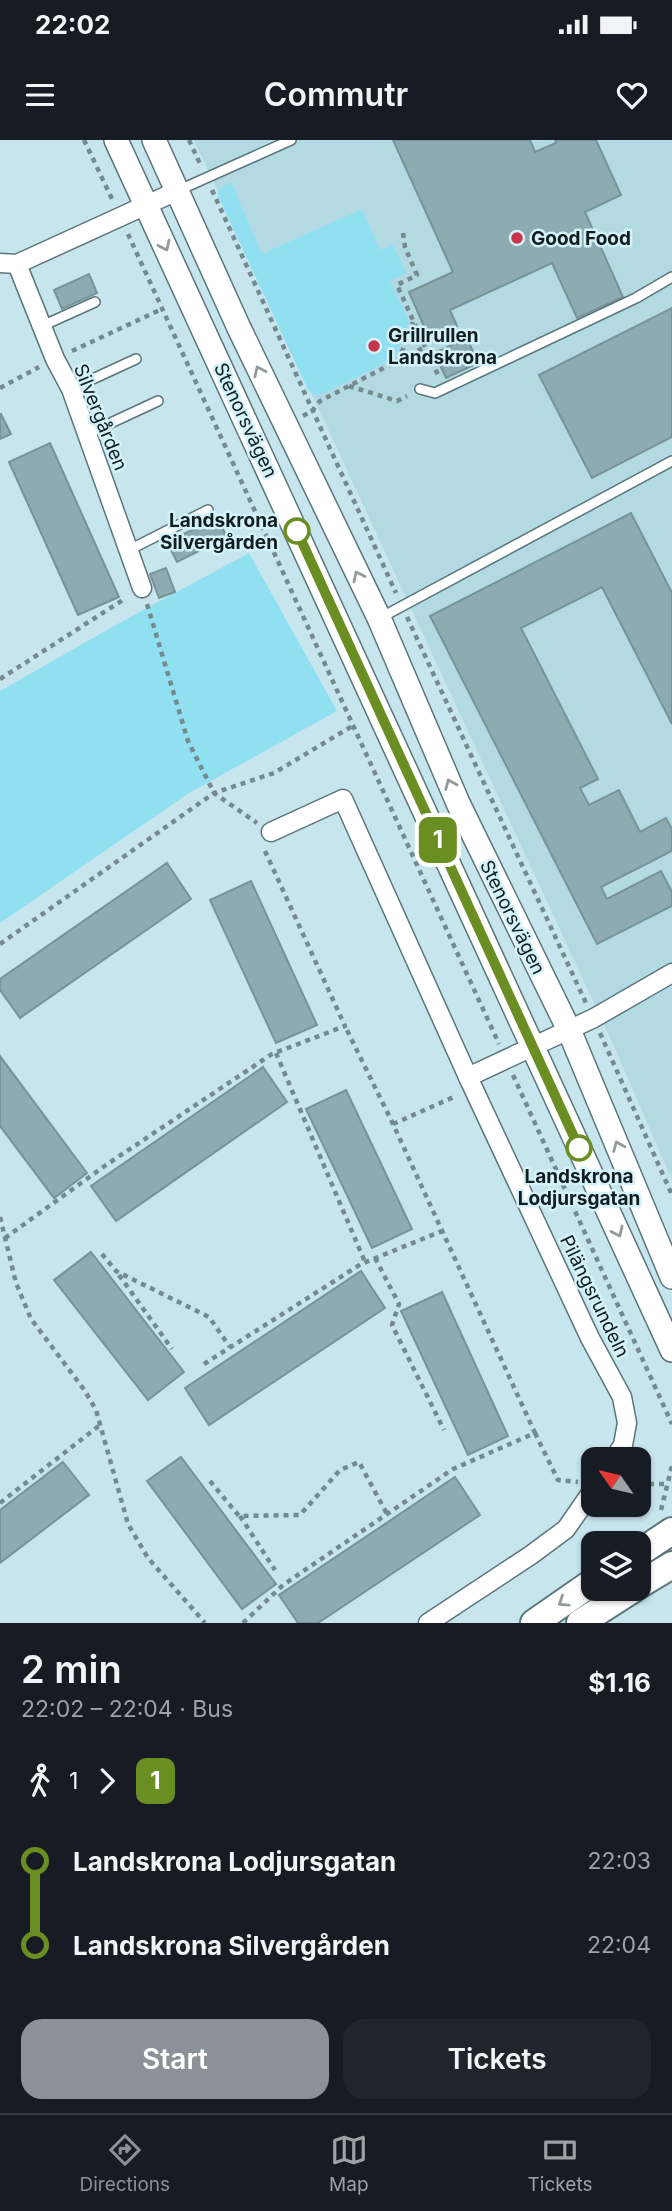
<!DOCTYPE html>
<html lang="en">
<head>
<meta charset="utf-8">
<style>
  :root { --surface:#171b24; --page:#20242c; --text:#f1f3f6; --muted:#9ea1a6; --line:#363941; --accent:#8c9099 }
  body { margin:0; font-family:Inter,sans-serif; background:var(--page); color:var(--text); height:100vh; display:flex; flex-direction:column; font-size:26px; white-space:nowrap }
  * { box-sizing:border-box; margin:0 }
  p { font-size:23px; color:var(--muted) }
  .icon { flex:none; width:38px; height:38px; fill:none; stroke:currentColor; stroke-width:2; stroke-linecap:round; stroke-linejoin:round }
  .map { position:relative; height:1483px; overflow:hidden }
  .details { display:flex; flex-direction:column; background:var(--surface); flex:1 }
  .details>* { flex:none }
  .badge { padding:0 14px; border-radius:10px; font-size:24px; line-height:46px }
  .needle { width:46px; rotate:304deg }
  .buttons { position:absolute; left:581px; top:1307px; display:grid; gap:14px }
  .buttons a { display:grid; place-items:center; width:70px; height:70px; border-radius:14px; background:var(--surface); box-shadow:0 2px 5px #0004; font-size:35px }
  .map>.badge { position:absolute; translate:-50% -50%; box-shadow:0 0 0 4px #fff }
  .legs { display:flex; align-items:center; gap:10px; height:77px; padding:0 21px; font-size:23px }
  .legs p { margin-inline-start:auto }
  .overview { display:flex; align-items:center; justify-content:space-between; height:119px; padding:0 21px }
  h1 { font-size:38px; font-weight:600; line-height:52px }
  .cta { display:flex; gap:14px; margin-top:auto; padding:14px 21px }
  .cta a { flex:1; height:80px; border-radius:21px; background:var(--accent); color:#fff; font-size:28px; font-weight:600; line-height:80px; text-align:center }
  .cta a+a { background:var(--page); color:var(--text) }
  ul { padding:0 21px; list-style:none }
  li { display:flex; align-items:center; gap:24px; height:84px; font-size:26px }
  li i { display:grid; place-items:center; width:10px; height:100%; margin:0 9px; background:currentColor }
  li i::after { content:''; width:18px; height:18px; margin:-9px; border:5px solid; border-radius:50%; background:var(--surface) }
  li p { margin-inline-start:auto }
  li:first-child i { background:linear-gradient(#0000 50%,currentColor 0) }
  li:last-child i { background:linear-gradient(currentColor 50%,#0000 0) }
  .status { display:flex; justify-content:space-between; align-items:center; height:49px; padding:0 35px; background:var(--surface); direction:ltr }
  .status svg { height:19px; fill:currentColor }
  header { display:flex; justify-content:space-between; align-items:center; height:91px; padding:0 21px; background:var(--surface); font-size:32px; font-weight:600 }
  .menu { display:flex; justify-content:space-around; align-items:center; height:98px; border-top:2px solid var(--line); background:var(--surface); font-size:19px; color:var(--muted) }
  .menu a { display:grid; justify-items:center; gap:4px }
  .menu .on { color:var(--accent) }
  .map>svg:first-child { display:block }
  .built { fill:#b3dae3 }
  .green { fill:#90e0f2 }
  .building { fill:#8eabb2; stroke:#76939a; stroke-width:2 }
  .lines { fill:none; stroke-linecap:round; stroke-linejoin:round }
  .service-casing { stroke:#5a767c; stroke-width:12 }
  .minor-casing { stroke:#5a767c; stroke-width:21 }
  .tertiary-casing { stroke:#5a767c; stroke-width:26 }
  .secondary-casing { stroke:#5a767c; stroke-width:30 }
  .path { stroke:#758a8f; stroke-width:4.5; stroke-dasharray:5 5; stroke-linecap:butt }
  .service { stroke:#fff; stroke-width:9 }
  .minor { stroke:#fff; stroke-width:18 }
  .tertiary { stroke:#fff; stroke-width:23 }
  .secondary { stroke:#fff; stroke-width:26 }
  .oneway { stroke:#94999b }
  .line-1-casing { stroke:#fff; stroke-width:16 }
  .line-1 { stroke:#6b8e23; stroke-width:10 }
  .poi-dot { fill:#c6354b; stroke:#d4f2fa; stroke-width:2.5 }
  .stop-1-dot { fill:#fff; stroke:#6b8e23; stroke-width:3.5 }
  .labels { text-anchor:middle; stroke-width:5; stroke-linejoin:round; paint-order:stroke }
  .poi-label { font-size:19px; font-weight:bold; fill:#121d20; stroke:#d4f2fa; text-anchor:start }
  .street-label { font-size:19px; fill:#121d20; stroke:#d4f2fa }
  .stop-label { font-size:19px; font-weight:bold; fill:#121d20; stroke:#d4f2fa; text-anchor:end }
</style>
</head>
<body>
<div class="status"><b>22:02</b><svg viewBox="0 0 49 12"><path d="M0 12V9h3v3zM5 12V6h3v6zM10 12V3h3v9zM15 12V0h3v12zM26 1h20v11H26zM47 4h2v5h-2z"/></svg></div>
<header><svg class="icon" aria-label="menu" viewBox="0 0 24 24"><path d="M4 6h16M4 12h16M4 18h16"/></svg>Commutr<svg class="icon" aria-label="heart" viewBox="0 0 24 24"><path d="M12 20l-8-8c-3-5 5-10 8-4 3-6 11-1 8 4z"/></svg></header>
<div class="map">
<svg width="672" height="1483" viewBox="0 0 672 1483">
  <rect width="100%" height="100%" fill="#c7e5ec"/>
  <!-- built -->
  <polygon class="built" points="194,0 672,0 672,1040 612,902"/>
  <!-- green -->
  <g class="green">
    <polygon points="231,42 262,114 362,69 380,110 393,105 406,133 390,141 409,182 398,211 389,221 322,254 316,255 308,250 218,56 219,49"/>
    <polygon points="249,413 337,571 189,653 0,783 0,551 123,481"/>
  </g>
  <!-- building -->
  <g class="building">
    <polygon points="393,0 530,0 535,12 556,3 555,0 596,0 621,55 585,72 623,157 577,178 552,123 450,170 457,186 429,198 409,152 453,132"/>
    <polygon points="89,134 97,153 62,169 54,150"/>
    <polygon points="672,168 672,297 592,338 539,235"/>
    <polygon points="467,198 478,223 446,238 434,213"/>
    <polygon points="1,274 11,294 0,299 0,275"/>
    <polygon points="50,303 119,457 78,475 9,322"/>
    <polygon points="631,373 672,453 672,584 602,447 521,488 598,639 580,648 589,665 619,650 640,692 666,678 672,689 672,711 601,747 607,759 661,731 672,752 672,766 597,804 430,476"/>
    <polygon points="217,378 227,397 177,422 167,402"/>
    <polygon points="166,428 175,452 159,458 150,434"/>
    <polygon points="167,723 191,759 20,878 0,850 0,839"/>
    <polygon points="251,741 317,885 276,903 210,760"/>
    <polygon points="0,916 87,1033 54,1058 0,986"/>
    <polygon points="263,927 287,962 116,1081 91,1046"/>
    <polygon points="346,950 412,1089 372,1108 306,969"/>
    <polygon points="91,1112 184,1232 148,1260 54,1140"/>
    <polygon points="361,1131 385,1168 209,1285 185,1248"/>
    <polygon points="442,1152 508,1296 468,1315 401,1171"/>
    <polygon points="181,1317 276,1444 242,1469 147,1341"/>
    <polygon points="63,1322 89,1355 0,1423 0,1370"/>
    <polygon points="455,1337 480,1375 318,1483 298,1483 279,1455"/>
  </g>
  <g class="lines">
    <!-- service casing -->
    <g class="service-casing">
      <g id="service">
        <polyline points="177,51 291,0"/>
        <polyline points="42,186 95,162"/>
        <polyline points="71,249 136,219"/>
        <polyline points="420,249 435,253 636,158 672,137"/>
        <polyline points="87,294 158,261"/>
        <polyline points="129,410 208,370"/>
        <polyline points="380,478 672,321"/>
      </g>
    </g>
    <!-- minor casing -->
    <g class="minor-casing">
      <g id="minor">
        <polyline points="0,123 17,124 177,51"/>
        <polyline points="17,124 55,219 71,249 142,448"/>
        <polyline points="271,692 343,659 468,937 594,878 672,833"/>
        <polyline points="468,937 590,1198 622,1257 627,1283 623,1305 613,1320"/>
        <polyline points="428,1483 531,1415 566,1389 593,1350"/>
      </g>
    </g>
    <!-- tertiary casing -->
    <g class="tertiary-casing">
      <g id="tertiary">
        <polyline points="116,0 672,1210"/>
        <polyline points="154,0 239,188 379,478 458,663 569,890 672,1137"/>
      </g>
    </g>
    <!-- secondary casing -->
    <g class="secondary-casing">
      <g id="secondary">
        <polyline points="639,1413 672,1391"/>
        <polyline points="639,1445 672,1425"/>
        <polyline points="534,1483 593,1442"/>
        <polyline points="580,1483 633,1449"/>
      </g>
    </g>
    <!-- path -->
    <g class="path">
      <polyline points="84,0 113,61"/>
      <polyline points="189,0 201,26"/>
      <polyline points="212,50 396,453"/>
      <polyline points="403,93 405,107 417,135 397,145 438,235"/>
      <polyline points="128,94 499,904"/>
      <polyline points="72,211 162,169"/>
      <polyline points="400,220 425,207"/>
      <polyline points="349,246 397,261 407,256"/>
      <polyline points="0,248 39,227"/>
      <polyline points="303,276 312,271 320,261 399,220 413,182"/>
      <polyline points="147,464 188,601 214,653 257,683"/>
      <polyline points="407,477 586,863"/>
      <polyline points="0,539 126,458"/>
      <polyline points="0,804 214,653 274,633 354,585"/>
      <polyline points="600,893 672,1055"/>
      <polyline points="276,913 365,1122"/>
      <polyline points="513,935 672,1284"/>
      <polyline points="393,984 456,956"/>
      <polyline points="0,1077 16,1143 31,1179 85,1251 96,1270 128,1384 148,1418 205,1483"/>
      <polyline points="5,1098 106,1025 272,914 345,886 265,711"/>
      <polyline points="102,1114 116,1131 209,1177 230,1207"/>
      <polyline points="375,1118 399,1164 392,1185 444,1290"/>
      <polyline points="119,1135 172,1209"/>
      <polyline points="204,1224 361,1124 442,1091"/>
      <polyline points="535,1293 558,1340 578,1342"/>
      <polyline points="210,1341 239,1376 300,1375 340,1330 359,1322 387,1374"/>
      <polyline points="639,1344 668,1344"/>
      <polyline points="0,1363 100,1285"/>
      <polyline points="661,1370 672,1326"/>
      <polyline points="240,1376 275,1430"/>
      <polyline points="243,1483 283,1445 453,1329 535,1293 393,984 345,886"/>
    </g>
    <!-- service -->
    <use href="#service" class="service"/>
    <!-- minor -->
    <use href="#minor" class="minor"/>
    <!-- tertiary -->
    <use href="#tertiary" class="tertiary"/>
    <!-- secondary -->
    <use href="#secondary" class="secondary"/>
  </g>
  <!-- one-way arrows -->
  <defs><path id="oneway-chevron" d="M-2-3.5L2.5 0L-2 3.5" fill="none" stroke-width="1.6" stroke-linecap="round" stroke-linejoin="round" transform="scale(1.75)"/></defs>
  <g class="oneway">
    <use href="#oneway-chevron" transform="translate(165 106) rotate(65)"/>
    <use href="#oneway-chevron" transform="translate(259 231) rotate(-115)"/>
    <use href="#oneway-chevron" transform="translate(358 436) rotate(-116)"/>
    <use href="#oneway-chevron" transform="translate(450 644) rotate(-113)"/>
    <use href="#oneway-chevron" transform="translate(618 1006) rotate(-113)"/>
    <use href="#oneway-chevron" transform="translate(618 1092) rotate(65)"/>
    <use href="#oneway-chevron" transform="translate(563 1462) rotate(146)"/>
  </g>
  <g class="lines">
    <!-- line-1 casing -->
    <g class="line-1-casing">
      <polyline id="line-1" points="297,391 579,1008"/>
    </g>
    <!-- line-1 -->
    <use href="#line-1" class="line-1"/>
  </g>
  <!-- markers -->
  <g class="poi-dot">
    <circle cx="517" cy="98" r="7"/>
    <circle cx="374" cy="206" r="7"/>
  </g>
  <g class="stop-1-dot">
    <circle cx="297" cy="391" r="12"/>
    <circle cx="579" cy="1008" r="12"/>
  </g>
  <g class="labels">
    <!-- poi labels -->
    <g class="poi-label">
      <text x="531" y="105">Good Food</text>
      <text x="388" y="202">Grillrullen<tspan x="388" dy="22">Landskrona</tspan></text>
    </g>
    <!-- street labels -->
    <g class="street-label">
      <text transform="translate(101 277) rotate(68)" y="7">Silvergården</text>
      <text transform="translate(246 280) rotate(65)" y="7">Stenorsvägen</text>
      <text transform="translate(513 777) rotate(64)" y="7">Stenorsvägen</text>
      <text transform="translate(595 1156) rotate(64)" y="7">Pilängsrundeln</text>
    </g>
    <!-- stop labels -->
    <g class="stop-label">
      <text x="278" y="387">Landskrona<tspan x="278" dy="22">Silvergården</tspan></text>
      <text x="579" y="1043" text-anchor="middle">Landskrona<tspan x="579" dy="22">Lodjursgatan</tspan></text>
    </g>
  </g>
</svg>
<div class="buttons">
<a><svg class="needle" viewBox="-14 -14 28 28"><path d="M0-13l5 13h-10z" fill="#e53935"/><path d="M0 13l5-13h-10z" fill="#9ea1a6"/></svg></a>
<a><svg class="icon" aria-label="layers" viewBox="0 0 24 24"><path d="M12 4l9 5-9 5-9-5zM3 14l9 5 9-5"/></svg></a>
</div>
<b class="badge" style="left:438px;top:700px;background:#6b8e23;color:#fff">1</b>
</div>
<section class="details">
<div class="overview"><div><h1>2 min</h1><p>22:02 – 22:04 · Bus</p></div><b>$1.16</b></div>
<div class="legs"><svg class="icon" aria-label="walk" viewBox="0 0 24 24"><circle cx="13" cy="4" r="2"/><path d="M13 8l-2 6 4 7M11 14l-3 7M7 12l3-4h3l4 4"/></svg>1<svg class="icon" aria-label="forward" viewBox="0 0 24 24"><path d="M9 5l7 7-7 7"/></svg><b class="badge" style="background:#6b8e23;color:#fff">1</b></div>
<ul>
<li><i style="color:#6b8e23"></i><b>Landskrona Lodjursgatan</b><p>22:03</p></li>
<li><i style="color:#6b8e23"></i><b>Landskrona Silvergården</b><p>22:04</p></li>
</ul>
<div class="cta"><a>Start</a><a>Tickets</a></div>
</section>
<nav class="menu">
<a class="on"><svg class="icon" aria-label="directions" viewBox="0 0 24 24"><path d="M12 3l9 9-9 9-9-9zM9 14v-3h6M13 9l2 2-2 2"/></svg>Directions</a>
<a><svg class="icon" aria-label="map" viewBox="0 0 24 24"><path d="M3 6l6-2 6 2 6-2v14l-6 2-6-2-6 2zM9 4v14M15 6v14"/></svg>Map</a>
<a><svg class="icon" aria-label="tickets" viewBox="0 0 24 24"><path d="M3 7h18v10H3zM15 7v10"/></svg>Tickets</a>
</nav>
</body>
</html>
